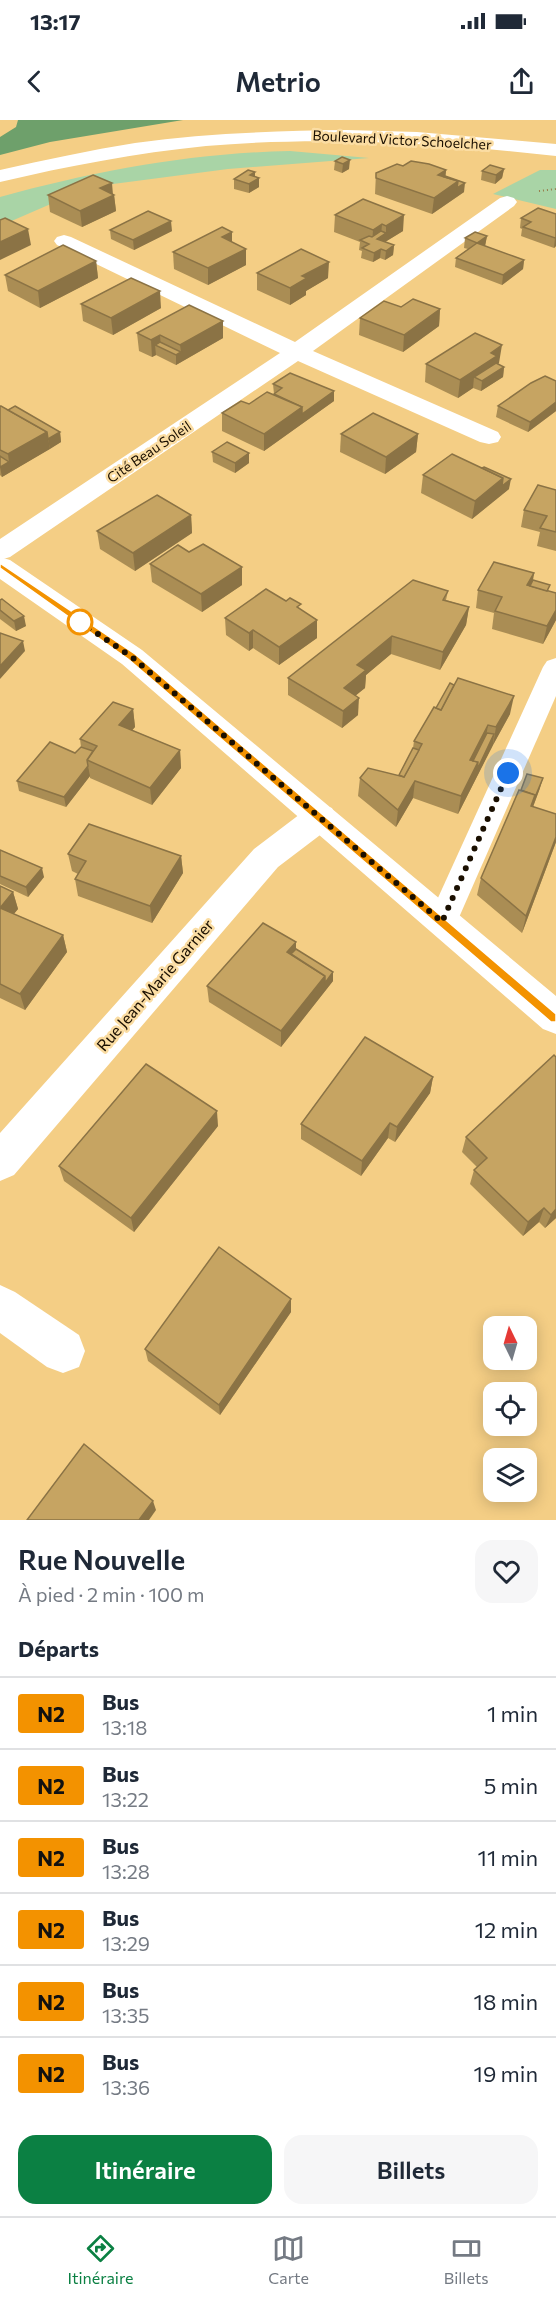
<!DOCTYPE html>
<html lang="fr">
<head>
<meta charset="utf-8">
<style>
  :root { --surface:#fff; --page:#f6f6f7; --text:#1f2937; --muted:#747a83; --line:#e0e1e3; --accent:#0b8043 }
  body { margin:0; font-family:Commissioner,sans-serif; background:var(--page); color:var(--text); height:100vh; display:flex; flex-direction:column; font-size:22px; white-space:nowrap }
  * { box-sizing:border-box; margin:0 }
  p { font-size:20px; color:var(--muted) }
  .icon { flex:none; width:33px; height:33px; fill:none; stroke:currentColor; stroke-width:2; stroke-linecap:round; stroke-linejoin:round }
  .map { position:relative; height:1400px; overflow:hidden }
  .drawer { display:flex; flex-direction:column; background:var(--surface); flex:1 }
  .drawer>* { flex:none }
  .badge { padding:0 12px; border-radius:4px; font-size:21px; line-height:39px }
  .needle { width:39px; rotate:355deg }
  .tools { position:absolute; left:483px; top:1196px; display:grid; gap:12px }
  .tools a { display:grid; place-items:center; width:54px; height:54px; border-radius:12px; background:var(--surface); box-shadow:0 3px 15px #0003; font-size:30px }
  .you { position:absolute; width:30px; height:30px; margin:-15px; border:4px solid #fff; border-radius:50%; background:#1a73e8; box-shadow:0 0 0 9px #1a73e833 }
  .map>.badge { position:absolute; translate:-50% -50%; box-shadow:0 0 0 3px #fff }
  h2 { padding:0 18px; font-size:22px; line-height:54px }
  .round { display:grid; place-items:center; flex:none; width:63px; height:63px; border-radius:18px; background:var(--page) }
  .head { display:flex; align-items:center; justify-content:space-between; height:102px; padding:0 18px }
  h1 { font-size:28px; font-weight:600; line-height:45px }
  .action { display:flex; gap:12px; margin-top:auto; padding:12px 18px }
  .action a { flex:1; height:69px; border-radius:18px; background:var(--accent); color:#fff; font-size:24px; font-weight:600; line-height:69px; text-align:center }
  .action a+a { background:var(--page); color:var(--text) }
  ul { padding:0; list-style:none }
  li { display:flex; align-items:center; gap:18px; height:72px; padding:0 18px; border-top:2px solid var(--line) }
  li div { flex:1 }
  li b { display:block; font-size:22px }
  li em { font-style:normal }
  li .badge { min-width:66px; font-weight:700; text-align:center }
  .status { display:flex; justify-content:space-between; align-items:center; height:42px; padding:0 30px; background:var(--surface); direction:ltr }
  .status svg { height:16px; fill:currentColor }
  header { display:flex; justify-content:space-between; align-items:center; height:78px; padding:0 18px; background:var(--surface); font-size:27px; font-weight:600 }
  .dock { display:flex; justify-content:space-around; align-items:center; height:84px; border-top:2px solid var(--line); background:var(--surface); font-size:16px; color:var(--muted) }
  .dock a { display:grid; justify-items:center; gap:3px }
  .dock .current { color:var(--accent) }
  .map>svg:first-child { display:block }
  .green { fill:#a9d4a6 }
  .forest { fill:#6ea06b }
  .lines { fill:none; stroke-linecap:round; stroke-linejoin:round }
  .path { stroke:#977d4c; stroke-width:2; stroke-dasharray:1 3; stroke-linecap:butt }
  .lane { fill:#fff; fill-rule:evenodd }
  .street { fill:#fff; fill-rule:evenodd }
  .secondary { fill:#fff; fill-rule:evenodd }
  .wall { fill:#aa8d54 }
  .shaded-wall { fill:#8b7345 }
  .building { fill:#c6a462; stroke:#8b7345; stroke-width:1.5 }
  .line { fill:#f39200; stroke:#fff; stroke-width:1.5 }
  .walk { stroke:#1a0f00; stroke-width:6; stroke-dasharray:0 10.8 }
  .stop-dot { fill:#fff; stroke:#f39200; stroke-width:3 }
  .labels { text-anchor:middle; stroke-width:5; stroke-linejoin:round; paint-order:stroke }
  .far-street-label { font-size:14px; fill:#1a0f00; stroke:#fbdda3 }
  .street-label { font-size:16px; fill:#1a0f00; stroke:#fbdda3 }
</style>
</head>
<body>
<div class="status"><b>13:17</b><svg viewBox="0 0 49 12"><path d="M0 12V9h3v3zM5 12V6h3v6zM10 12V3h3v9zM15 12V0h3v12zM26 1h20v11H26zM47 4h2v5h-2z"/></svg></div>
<header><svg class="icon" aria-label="back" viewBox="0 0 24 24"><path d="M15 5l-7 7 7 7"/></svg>Metrio<svg class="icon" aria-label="share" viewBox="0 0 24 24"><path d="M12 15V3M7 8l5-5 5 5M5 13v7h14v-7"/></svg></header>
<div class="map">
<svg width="556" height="1400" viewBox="0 0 556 1400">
  <rect width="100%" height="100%" fill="#f4ce85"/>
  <!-- green -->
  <g class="green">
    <path d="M290 31 369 38 228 49 113 64 53 83 0 106V77C95 51 191 33 290 31Z"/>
    <polygon points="540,50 556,50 556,89 493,74"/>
  </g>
  <!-- forest -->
  <polygon class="forest" points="18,0 183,0 50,22 0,35 0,17 16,7"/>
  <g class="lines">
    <!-- path -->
    <polyline class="path" points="539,71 556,69"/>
    <!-- lane -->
    <polygon class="lane" points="556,538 556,576 457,802 453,811 442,814 431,811 427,802 543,547 547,541"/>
    <!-- street -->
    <g class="street">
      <polygon points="507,76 514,78 517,82 514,86 313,231 498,312 501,317 498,322 489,324 480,322 298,241 10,437 0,440 0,419 280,233 57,125 54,121 57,117 64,115 71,117 295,222 500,78"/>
      <polygon points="320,684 332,688 336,697 332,706 278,747 14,1055 0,1061 0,1013 254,729 308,688"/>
      <polygon points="0,1165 15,1172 79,1215 85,1231 79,1247 63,1253 47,1247 0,1213"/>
    </g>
    <!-- secondary -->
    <g class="secondary">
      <path d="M347 10 417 12 556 24V36C440 23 323 16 206 26 136 33 68 46 0 62V50C45 40 90 30 135 23 205 13 276 11 347 10Z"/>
      <polygon points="0,437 10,440 142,530 556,876 556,914 543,909 122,544 0,459"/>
    </g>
  </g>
  <!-- wall -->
  <g class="wall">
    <polygon points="342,37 349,49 342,53 334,50 335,41"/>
    <polygon points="403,46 446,50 445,56 464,72 432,94 375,74 376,53"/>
    <polygon points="504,49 502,58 495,64 481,60 482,51"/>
    <polygon points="255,56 259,58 259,67 249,73 234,69 234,59"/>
    <polygon points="113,74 114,75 116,91 82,107 50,92 48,75"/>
    <polygon points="363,79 403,111 385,122 394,125 393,135 385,140 380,138 373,142 361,138 362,131 359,130 360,122 334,112 335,95"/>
    <polygon points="556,94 556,126 554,128 521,116 522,109 520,108 521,98"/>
    <polygon points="110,110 172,111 134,130 111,119"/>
    <polygon points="487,116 485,126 524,140 523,149 502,165 455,147 456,138 468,129 464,128 465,118"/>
    <polygon points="246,129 246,145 208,165 174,149 173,132"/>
    <polygon points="96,141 98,158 40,188 8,171 5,155"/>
    <polygon points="257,153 328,158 306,171 306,175 290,185 257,170"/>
    <polygon points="81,184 161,188 113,215 83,201"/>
    <polygon points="401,187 440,189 439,206 403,232 359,215 360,198"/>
    <polygon points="223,201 223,218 176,245 156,235 152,237 139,231 137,213"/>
    <polygon points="499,243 498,244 504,247 503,257 481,271 473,268 458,278 425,262 426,244"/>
    <polygon points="556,261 556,291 528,312 496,297 498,286"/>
    <polygon points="273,264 334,281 264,331 222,311 222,293 249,284 274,274"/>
    <polygon points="0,286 60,312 61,322 2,357 0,355"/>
    <polygon points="341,314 418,314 416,332 385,354 340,332"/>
    <polygon points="212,332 249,333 249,343 235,353 213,342"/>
    <polygon points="423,355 509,369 472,399 421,373"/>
    <polygon points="556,370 556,431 537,426 540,412 521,407 524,390"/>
    <polygon points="191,395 192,413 135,451 100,429 97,411"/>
    <polygon points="189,432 242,447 242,465 202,492 152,462 150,444"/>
    <polygon points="534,453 533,460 549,471 556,473 556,500 543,524 492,509 494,493 476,488 478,470"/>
    <polygon points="448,471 446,480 469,487 466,505 440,550 391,534 366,555 365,568 355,575 358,595 342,608 288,575 288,558"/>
    <polygon points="0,480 26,506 16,511 0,499"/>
    <polygon points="286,481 300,489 317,500 317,518 279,545 253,528 249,531 226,515 225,498"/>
    <polygon points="436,588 510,594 493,625 458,694 413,678 396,707 358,676 360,658 399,655 413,628 414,621"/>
    <polygon points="133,589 135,607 132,610 180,630 181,648 152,685 90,658 90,656 66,687 19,671 17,661 75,633 81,627 80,619"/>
    <polygon points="540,668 533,687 556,694 556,722 522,813 477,775 481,758"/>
    <polygon points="0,730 44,757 28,777 0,764"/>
    <polygon points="68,734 181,736 183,753 152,803 78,776 75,759 78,754 72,751"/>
    <polygon points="0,766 13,772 18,789 13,794 63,815 67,832 25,890 0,878"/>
    <polygon points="296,822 296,829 333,861 281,927 209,882 207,866"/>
    <polygon points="433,957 430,973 395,1022 388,1018 361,1056 301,1019 301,1004"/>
    <polygon points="218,1006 134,1112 64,1061 59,1046"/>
    <polygon points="466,1017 556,1098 545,1108 539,1102 523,1116 470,1064 474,1050 477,1047 462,1032"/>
    <polygon points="291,1192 220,1295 148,1241 145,1229"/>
  </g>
  <!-- shaded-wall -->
  <g class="shaded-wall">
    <polygon points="350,40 349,49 342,53 343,44"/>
    <polygon points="504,49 502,58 495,64 496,55"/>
    <polygon points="446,50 445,64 438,55"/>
    <polygon points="255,52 255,60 259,58 259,67 249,73 249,64 250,55"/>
    <polygon points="458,61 465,63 464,72 432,94 434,78"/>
    <polygon points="112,63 113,75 114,75 116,91 82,107 80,91 100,68"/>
    <polygon points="404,95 403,111 385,122 372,126 373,110 382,104 381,116 386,113 386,106"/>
    <polygon points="171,101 172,111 134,130 133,120"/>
    <polygon points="28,109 31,125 0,140 0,122"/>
    <polygon points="232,112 232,128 222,117"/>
    <polygon points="487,116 485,126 477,123"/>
    <polygon points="556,117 556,126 554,128 555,118"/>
    <polygon points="394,125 393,135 385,140 386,131"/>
    <polygon points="246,129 246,145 208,165 208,148"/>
    <polygon points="381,129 380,138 373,142 374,133"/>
    <polygon points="524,140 523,149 502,165 503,155"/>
    <polygon points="96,141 98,158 40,188 38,171"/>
    <polygon points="329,142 328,158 306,171 306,175 290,185 290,168 302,156"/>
    <polygon points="160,171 161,188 113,215 111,198"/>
    <polygon points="440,189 439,206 403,232 404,215"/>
    <polygon points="223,201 223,218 176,245 176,235 181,232 180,225"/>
    <polygon points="160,215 161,228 155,225 156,235 152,237 151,220"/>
    <polygon points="502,225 499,243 496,245 504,247 503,257 481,271 482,261 474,257 473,268 458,278 460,260 491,233"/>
    <polygon points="334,271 334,281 264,331 264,314 302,287"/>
    <polygon points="556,282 556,291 528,312 530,302"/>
    <polygon points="47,312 50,329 2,357 0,347 9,342 8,334"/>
    <polygon points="60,312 61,322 50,329 48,319"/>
    <polygon points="418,314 416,332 385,354 386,337"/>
    <polygon points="249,333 249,343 235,353 235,343"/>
    <polygon points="503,358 511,359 509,369 472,399 475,381"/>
    <polygon points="191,395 192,413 135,451 133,433"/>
    <polygon points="242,447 242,465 202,492 201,474"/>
    <polygon points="534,453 531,471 527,465"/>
    <polygon points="469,487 466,505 440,550 443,532"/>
    <polygon points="556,490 556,500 543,524 547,506"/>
    <polygon points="24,496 26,506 16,511 14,501"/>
    <polygon points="317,500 317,518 279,545 279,527"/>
    <polygon points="253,510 253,528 249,531 249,513"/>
    <polygon points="392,516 391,534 366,555 365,568 343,586 344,568 357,545"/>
    <polygon points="23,521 25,531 0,559 0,546"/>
    <polygon points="514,576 510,594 493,625 496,607"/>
    <polygon points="359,578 358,595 342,608 343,591"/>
    <polygon points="133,589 135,607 121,623 119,605"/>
    <polygon points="488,605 485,623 472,648 470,640"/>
    <polygon points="494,614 493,625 458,694 461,676 478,642"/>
    <polygon points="180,630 181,648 152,685 150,668"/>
    <polygon points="88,646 90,656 66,687 64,677"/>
    <polygon points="543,658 540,668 531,692 531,686"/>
    <polygon points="415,661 413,678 396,707 398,690"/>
    <polygon points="556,717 556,722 522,813 526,796"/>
    <polygon points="181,736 183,753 152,803 150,786"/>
    <polygon points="42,748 44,757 28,777 26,767"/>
    <polygon points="13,772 18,789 5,805 0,788"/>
    <polygon points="63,815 67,832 25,890 20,874"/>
    <polygon points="296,822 296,838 287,832"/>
    <polygon points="333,852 333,861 281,927 281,911 325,856"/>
    <polygon points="433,957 430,973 395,1022 397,1007"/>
    <polygon points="217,991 218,1006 134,1112 131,1098"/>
    <polygon points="390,1003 388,1018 361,1056 362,1041"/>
    <polygon points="544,1088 539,1102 523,1116 528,1102"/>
    <polygon points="556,1089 556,1098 545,1108 551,1095"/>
    <polygon points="291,1179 291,1192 220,1295 219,1285"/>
    <polygon points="153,1381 156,1390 149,1400 139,1400"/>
  </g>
  <!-- building -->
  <g class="building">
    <polygon points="342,37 350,40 343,44 335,41"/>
    <polygon points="411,41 429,44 446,50 438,55 458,61 434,78 376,58 376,53 397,44 403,46"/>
    <polygon points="490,45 504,49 496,55 482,51"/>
    <polygon points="248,50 255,52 250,55 259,58 249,64 234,59"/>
    <polygon points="93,55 112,63 100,68 114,75 80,91 48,75"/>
    <polygon points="445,56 465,63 457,68 458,61 444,57"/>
    <polygon points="363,79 404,95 386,106 382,104 373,110 335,95"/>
    <polygon points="538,88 556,94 556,117 555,118 523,107 531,102 521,98"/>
    <polygon points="148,91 171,101 133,120 110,110"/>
    <polygon points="5,98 28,109 0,122 0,100"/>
    <polygon points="222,107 232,112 222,117 246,129 208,148 173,132"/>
    <polygon points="381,111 386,113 377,119 394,125 386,131 381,129 374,133 362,128 369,124 360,120 369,116 372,117"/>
    <polygon points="475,112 487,116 477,123 465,118"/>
    <polygon points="477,123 524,140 503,155 456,138"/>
    <polygon points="63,125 96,141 38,171 5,155"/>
    <polygon points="301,129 329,142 302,156 307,158 290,168 257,153"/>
    <polygon points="131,158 160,171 111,198 81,184"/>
    <polygon points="413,179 440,189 404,215 360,198 384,181 401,187"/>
    <polygon points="189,185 223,201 180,225 160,215 151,220 137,213"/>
    <polygon points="475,213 502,225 491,233 497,236 460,260 426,244"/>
    <polygon points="160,222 181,232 176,235 155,225"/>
    <polygon points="496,243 504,247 482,261 474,257"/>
    <polygon points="290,253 334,271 302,294 302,287 274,274 282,268 273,264"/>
    <polygon points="545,256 556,261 556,282 530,302 498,286 531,263"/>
    <polygon points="267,272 302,287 264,314 222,293 241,281 249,284"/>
    <polygon points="0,286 1,286 47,312 8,334 0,330"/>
    <polygon points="15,286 60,312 48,319 47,312 8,290"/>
    <polygon points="373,293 418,314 386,337 341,314"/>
    <polygon points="227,322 249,333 235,343 212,332"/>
    <polygon points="452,334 503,358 475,381 423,355"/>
    <polygon points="0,336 9,342 0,347"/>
    <polygon points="484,347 511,359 502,366 503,358 482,348"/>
    <polygon points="538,365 556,370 556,412 540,408 547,396 524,390"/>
    <polygon points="157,375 191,395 133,433 97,411"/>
    <polygon points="203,424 242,447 201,474 150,444 178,425 189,432"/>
    <polygon points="494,442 534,453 527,465 556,473 556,490 547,506 495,491 502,477 478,470"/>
    <polygon points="413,460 448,471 443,480 469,487 443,532 392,516 357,545 366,550 344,568 359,578 343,591 288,558"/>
    <polygon points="533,460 550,465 547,471 530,466"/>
    <polygon points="266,469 286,481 290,478 301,484 297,487 317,500 279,527 253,510 249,513 225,498"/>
    <polygon points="2,479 24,496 14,501 0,490 0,480"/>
    <polygon points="0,513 23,521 0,546"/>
    <polygon points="458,558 514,576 496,607 488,605 470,640 478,642 461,676 415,661 398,690 360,658 368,648 404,657 422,624 414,621 434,587 441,590"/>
    <polygon points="450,563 454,565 441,590 436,588"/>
    <polygon points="113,582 133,589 119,605 180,630 150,668 87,640 97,626 80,619"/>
    <polygon points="487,613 494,614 477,650 478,642 473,641"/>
    <polygon points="50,622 75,633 81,627 93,631 87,640 88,646 64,677 17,661"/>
    <polygon points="413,628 419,630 404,657 399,655"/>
    <polygon points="527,654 543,658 533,682 535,675 521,670"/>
    <polygon points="519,670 535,675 531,686 556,694 556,717 526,796 481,758"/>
    <polygon points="89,704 181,736 150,786 75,759 86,741 68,734"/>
    <polygon points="0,730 42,748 26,767 0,756"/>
    <polygon points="0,766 13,772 0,788 63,815 20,874 0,864"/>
    <polygon points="263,803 296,822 287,832 325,856 281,911 207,866"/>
    <polygon points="296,829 333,852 325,863 325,856 291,834"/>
    <polygon points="365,917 433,957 397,1007 390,1003 362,1041 301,1004"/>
    <polygon points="554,935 556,937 556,1089 551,1095 544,1088 528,1102 474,1050 487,1038 466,1017"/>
    <polygon points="146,944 217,991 131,1098 59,1046"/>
    <polygon points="219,1127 291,1179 219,1285 145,1229"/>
    <polygon points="84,1324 153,1381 139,1400 27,1400"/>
  </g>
  <!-- line -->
  <polygon class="line" points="0,443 135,534 556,894 556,902 551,902 128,539 0,448"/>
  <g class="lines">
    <!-- walk -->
    <polyline class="walk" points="80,502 132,537 442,802 508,653"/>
  </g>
  <!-- markers -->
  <circle class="stop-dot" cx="80" cy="502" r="12"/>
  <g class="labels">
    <!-- far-street labels -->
    <g class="far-street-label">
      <text transform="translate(402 20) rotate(3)" y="5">Boulevard Victor Schoelcher</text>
      <text transform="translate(149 332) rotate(-34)" y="5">Cité Beau Soleil</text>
    </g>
    <!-- street labels -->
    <g class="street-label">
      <text transform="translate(155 865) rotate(-49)" y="6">Rue Jean-Marie Garnier</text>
    </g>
  </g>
</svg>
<div class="tools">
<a><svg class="needle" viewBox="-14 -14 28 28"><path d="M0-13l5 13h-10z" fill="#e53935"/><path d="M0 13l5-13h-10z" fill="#747a83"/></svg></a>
<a><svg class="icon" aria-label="locate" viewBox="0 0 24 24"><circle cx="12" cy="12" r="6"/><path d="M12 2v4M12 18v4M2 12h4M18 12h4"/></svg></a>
<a><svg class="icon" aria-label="layers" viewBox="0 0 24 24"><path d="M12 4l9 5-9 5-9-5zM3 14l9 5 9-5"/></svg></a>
</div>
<div class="you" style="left:508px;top:653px"></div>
</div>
<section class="drawer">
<div class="head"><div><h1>Rue Nouvelle</h1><p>À pied · 2 min · 100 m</p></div><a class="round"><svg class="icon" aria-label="heart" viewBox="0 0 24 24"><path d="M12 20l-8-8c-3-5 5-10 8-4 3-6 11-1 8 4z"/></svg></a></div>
<h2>Départs</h2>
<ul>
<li><span class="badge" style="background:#f39200;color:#111">N2</span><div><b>Bus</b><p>13:18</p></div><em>1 min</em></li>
<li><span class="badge" style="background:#f39200;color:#111">N2</span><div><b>Bus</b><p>13:22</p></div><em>5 min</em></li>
<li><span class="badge" style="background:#f39200;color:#111">N2</span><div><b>Bus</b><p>13:28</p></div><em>11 min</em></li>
<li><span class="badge" style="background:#f39200;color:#111">N2</span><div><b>Bus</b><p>13:29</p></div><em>12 min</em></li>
<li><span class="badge" style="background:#f39200;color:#111">N2</span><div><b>Bus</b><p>13:35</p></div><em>18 min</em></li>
<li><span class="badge" style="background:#f39200;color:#111">N2</span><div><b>Bus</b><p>13:36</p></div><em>19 min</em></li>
</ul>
<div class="action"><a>Itinéraire</a><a>Billets</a></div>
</section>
<nav class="dock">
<a class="current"><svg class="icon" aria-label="directions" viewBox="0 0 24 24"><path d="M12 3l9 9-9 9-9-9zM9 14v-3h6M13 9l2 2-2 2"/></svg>Itinéraire</a>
<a><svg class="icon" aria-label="map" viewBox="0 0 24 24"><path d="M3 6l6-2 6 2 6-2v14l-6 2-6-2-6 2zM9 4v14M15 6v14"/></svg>Carte</a>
<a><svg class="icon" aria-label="tickets" viewBox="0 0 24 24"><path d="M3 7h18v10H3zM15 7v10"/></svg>Billets</a>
</nav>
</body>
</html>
